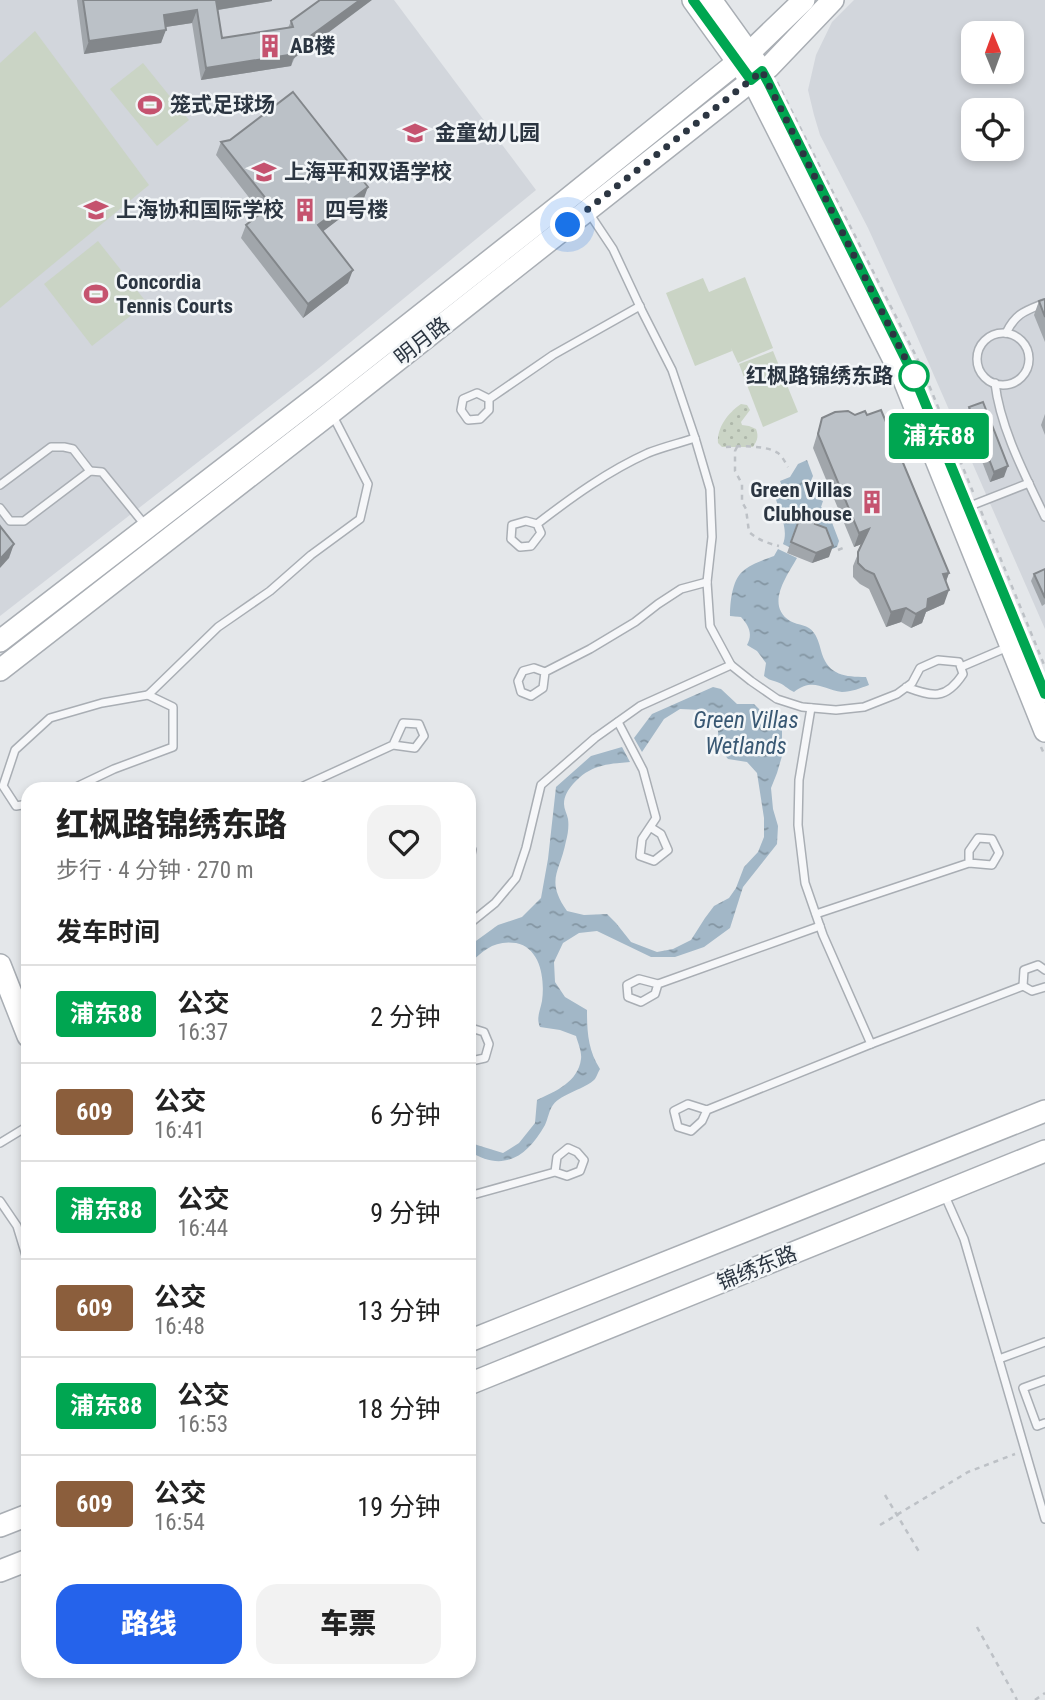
<!DOCTYPE html>
<html lang="zh">
<head>
<meta charset="utf-8">
<style>
  :root { --surface:#fff; --page:#f2f2f2; --text:#222; --muted:#767676; --line:#e0e0e0; --accent:#2563eb }
  body { margin:0; font-family:"Roboto Condensed","Noto Sans SC",sans-serif; background:var(--page); color:var(--text); height:100vh; display:flex; flex-direction:column; font-size:26px; white-space:nowrap }
  * { box-sizing:border-box; margin:0 }
  p { font-size:23px; color:var(--muted) }
  .icon { flex:none; width:38px; height:38px; fill:none; stroke:currentColor; stroke-width:2; stroke-linecap:round; stroke-linejoin:round }
  .map { position:relative; flex:1; overflow:hidden }
  .side { position:absolute; left:21px; top:782px; width:455px; height:896px; display:flex; flex-direction:column; background:var(--surface); border-radius:21px; box-shadow:0 4px 10px #0003 }
  .side>* { flex:none }
  .badge { padding:0 14px; border-radius:5px; font-size:24px; line-height:46px }
  .needle { width:46px; rotate:359deg }
  .controls { position:absolute; left:961px; top:21px; display:grid; gap:14px }
  .controls a { display:grid; place-items:center; width:63px; height:63px; border-radius:14px; background:var(--surface); box-shadow:0 4px 10px #0003; font-size:35px }
  .you { position:absolute; width:35px; height:35px; margin:-18px; border:5px solid #fff; border-radius:50%; background:#1a73e8; box-shadow:0 0 0 10px #1a73e833 }
  .map>.badge { position:absolute; translate:-50% -50%; box-shadow:0 0 0 4px #fff }
  h2 { padding:0 35px; font-size:26px; line-height:63px }
  .round { display:grid; place-items:center; flex:none; width:74px; height:74px; border-radius:21px; background:var(--page) }
  .headline { display:flex; align-items:center; justify-content:space-between; height:119px; padding:0 35px }
  h1 { font-size:33px; font-weight:800; line-height:52px }
  .cta { display:flex; gap:14px; margin-top:auto; padding:14px 35px }
  .cta a { flex:1; height:80px; border-radius:21px; background:var(--accent); color:#fff; font-size:28px; font-weight:800; line-height:80px; text-align:center }
  .cta a+a { background:var(--page); color:var(--text) }
  ul { padding:0; list-style:none }
  li { display:flex; align-items:center; gap:21px; height:98px; padding:0 35px; border-top:2px solid var(--line) }
  li div { flex:1 }
  li b { display:block; font-size:26px }
  li em { font-style:normal }
  li .badge { min-width:77px; font-weight:700; text-align:center }
  .map>svg:first-child { display:block }
  .built { fill:#d2d6dc; fill-rule:evenodd }
  .green { fill:url(#green-dots) }
  .pitch { fill:#cad4c5 }
  .water { fill:url(#water-ripples) }
  .lines { fill:none; stroke-linecap:round; stroke-linejoin:round }
  .lane-casing { stroke:#a9aeb4; stroke-width:10 }
  .secondary-casing { stroke:#a9aeb4; stroke-width:24 }
  .path { stroke:#bdc1c6; stroke-width:2.5; stroke-dasharray:5 5; stroke-linecap:butt }
  .lane { stroke:#f6f7f9; stroke-width:7 }
  .secondary { stroke:#fff; stroke-width:21 }
  .wall { fill:#a1a6ab }
  .shaded-wall { fill:#83878b }
  .building { fill:#bbc1c7; stroke:#83878b; stroke-width:2 }
  .line-casing { stroke:#fff; stroke-width:16 }
  .line { stroke:#00a651; stroke-width:10 }
  .walk { stroke:#2c3642; stroke-width:7; stroke-dasharray:0 12.6 }
  .stop-dot { fill:#fff; stroke:#00a651; stroke-width:3.5 }
  .labels { text-anchor:middle; stroke-width:5; stroke-linejoin:round; paint-order:stroke }
  .poi-label { font-size:21px; font-weight:bold; fill:#2c3642; stroke:#f3f6f8; text-anchor:start }
  .street-label { font-size:21px; fill:#2c3642; stroke:#f3f6f8 }
  .stop-label { font-size:21px; font-weight:bold; fill:#2c3642; stroke:#f3f6f8; text-anchor:end }
  .water-label { font-size:23px; font-style:italic; fill:#395873; stroke:#f3f6f8 }
</style>
</head>
<body>
<div class="map">
<svg width="1045" height="1700" viewBox="0 0 1045 1700">
  <defs>
    <pattern id="green-dots" width="8" height="8" patternUnits="userSpaceOnUse" patternTransform="scale(1.75)"><rect width="8" height="8" fill="#cad4c5"/><path d="M2 2h.1M6 6h.1" fill="none" stroke="#aeb7aa" stroke-width="1.8" stroke-linecap="round"/></pattern>
    <pattern id="water-ripples" width="26" height="14" patternUnits="userSpaceOnUse" patternTransform="scale(1.75)"><rect width="26" height="14" fill="#a2b7c7"/><path d="M2 4q2-2 4 0t4 0M15 11q2-2 4 0t4 0" fill="none" stroke="#8496a3"/></pattern>
  </defs>
  <rect width="100%" height="100%" fill="#e4e7ea"/>
  <!-- built -->
  <g class="built">
    <polygon points="0,0 394,0 536,190 319,368 0,616"/>
    <path d="M854 0H1045V629L908 316 868 228 820 135 814 115 808 90 816 55 832 22ZM973 33H1012V72H973ZM973 110H1012V149H973Z"/>
  </g>
  <!-- green -->
  <path class="green" d="M741 404 747 405 750 410 741 422 742 425 749 426 756 429C759 437 757 441 753 447H722L718 443C717 427 728 413 741 404Z"/>
  <!-- pitch -->
  <g class="pitch">
    <polygon points="35,31 149,185 0,308 0,63"/>
    <polygon points="143,63 189,120 157,146 110,89"/>
    <polygon points="98,241 147,303 92,346 44,284"/>
    <polygon points="745,277 773,348 738,363 731,348 732,351 695,366 666,293 703,278 709,292"/>
    <polygon points="773,351 798,412 763,427 739,364"/>
  </g>
  <!-- water -->
  <g class="water">
    <path d="M807 460 813 476 810 483 816 485 814 491 820 494 818 499 823 501 821 507 828 512 839 541 837 547 827 551 798 522 791 540 793 549 783 544C789 529 779 512 775 496 783 493 784 489 780 481L790 477 798 464Z"/>
    <path d="M778 549 797 558C787 576 765 605 790 621 799 626 808 624 814 633 818 638 820 647 822 654 829 675 845 677 866 677L869 685C861 688 851 692 842 692 823 690 814 677 794 692 787 689 784 684 777 682 771 680 769 680 764 676L766 663 757 651 747 645C753 634 749 626 741 617L730 616C730 603 732 581 742 572 750 564 764 560 774 556Z"/>
    <path d="M713 687 721 689 737 704H754L762 712 779 714 782 723V756L777 773 771 788 773 809 778 826 777 844 743 887 730 928 704 947 675 957H651L597 931 579 933 563 943 554 962 555 982 565 997 587 1010C587 1032 588 1050 600 1069 598 1072 597 1076 595 1079 586 1089 562 1093 553 1105 549 1110 548 1119 545 1125 527 1157 503 1173 469 1151V1141L477 1145 503 1153 519 1143 535 1123 537 1100C556 1091 578 1082 581 1059 582 1052 578 1043 576 1036L560 1030 540 1027C536 1018 540 1011 542 1001 545 980 541 948 516 943 494 940 484 950 469 964V946L498 925 522 917 541 898 548 859 556 787 591 756 622 747 630 762C606 764 590 765 573 784 568 790 564 796 564 804 564 809 567 814 568 819 569 826 568 834 566 841 560 873 545 879 567 911L584 915 607 914 616 923 631 942 657 952 673 949 691 940 705 918 714 906 729 898 736 888 744 867 758 852 764 837V818L757 773 747 762 728 759 719 748 718 731 711 715 702 710 680 709 664 719 642 752 634 738 652 714Z"/>
  </g>
  <g class="lines">
    <!-- lane casing -->
    <g class="lane-casing">
      <g id="lane">
        <path d="M589 213 613 249 642 311 672 370 695 438 710 489 712 537 707 582 710 626 731 665 751 681 777 699 802 707 836 710 864 707 897 694 912 683 920 668 938 660 959 662 963 674C946 700 933 697 906 687"/>
        <path d="M1006 333C1016 313 1025 311 1045 303"/>
        <circle cx="1003" cy="359" r="26"/>
        <path d="M995 383C1000 428 1026 477 1045 517"/>
        <polyline points="489,399 489,410 480,419 468,420 461,410 463,399 477,393 489,399 553,355 640,306"/>
        <polyline points="0,485 51,447 64,447 73,449 90,471"/>
        <polyline points="0,508 10,521 24,521 90,471 102,472 145,525"/>
        <polyline points="960,510 1029,483"/>
        <path d="M537 524 541 533 531 546 520 547 511 539 512 525 526 521 537 524C572 497 608 471 648 453 663 447 680 443 695 438"/>
        <polyline points="961,667 1008,647"/>
        <polyline points="545,672 543,688 531,696 521,692 518,681 523,671 534,668 545,672 590,649 635,622 658,604 681,589 707,582"/>
        <polyline points="618,722 643,770 656,818 642,839 640,856 654,861 668,850 661,834 650,827"/>
        <polyline points="72,789 114,769 173,747 173,707 148,695"/>
        <polyline points="297,789 393,745 415,748 424,736 419,724 403,723 393,745"/>
        <polyline points="28,804 16,806 3,786 15,750 50,718 102,703 148,695 218,627 270,591 311,555 360,519 368,484 333,416"/>
        <polyline points="469,848 472,850 469,863"/>
        <polyline points="816,914 969,863 992,865 999,853 992,839 978,838 969,851 969,863"/>
        <polyline points="469,924 495,903 516,878 526,848 541,785 595,738 640,706 731,665"/>
        <polyline points="658,984 655,994 641,1002 628,997 627,985 639,979 658,984 820,926"/>
        <polyline points="1023,986 1024,970 1038,965 1045,970"/>
        <polyline points="1023,986 1032,991 1045,987"/>
        <polyline points="871,1044 1023,986"/>
        <polyline points="469,1060 471,1061 485,1058 489,1044 484,1032 471,1028"/>
        <polyline points="707,1110 702,1121 691,1131 678,1127 674,1111 688,1104 707,1110 871,1044 823,935 805,883 798,825 799,780 811,708"/>
        <polyline points="0,1143 28,1126"/>
        <polyline points="469,1196 555,1172 567,1176 580,1171 584,1160 577,1152 568,1148 557,1157 555,1172"/>
        <polyline points="945,1196 964,1239 1045,1519"/>
        <polyline points="0,1201 17,1226 28,1262"/>
        <polyline points="999,1359 1045,1342"/>
        <polyline points="1045,1380 1023,1388 1037,1426 1045,1423"/>
      </g>
    </g>
    <!-- secondary casing -->
    <g class="secondary-casing">
      <g id="secondary">
        <polyline points="693,0 757,89 904,380 1045,731"/>
        <polyline points="711,0 757,64"/>
        <polyline points="0,641 323,392 559,206 750,52 804,0"/>
        <polyline points="0,670 332,412 769,67 833,0"/>
        <polyline points="0,965 28,1036"/>
        <polyline points="469,1341 1045,1111"/>
        <polyline points="469,1384 1045,1151"/>
        <polyline points="0,1526 28,1515"/>
        <polyline points="0,1571 28,1560"/>
      </g>
    </g>
    <!-- path -->
    <g class="path">
      <polyline points="777,82 922,368 973,492"/>
      <path d="M726 447C740 446 766 445 778 453 782 456 785 462 788 467"/>
      <path d="M737 447 735 451V471L742 484V502L746 509 749 532C758 540 767 543 779 546"/>
      <polyline points="981,511 1045,667"/>
      <polyline points="838,550 845,547"/>
      <polyline points="1041,747 1045,756"/>
      <polyline points="885,1495 921,1555"/>
      <polyline points="880,1525 968,1472 1015,1454"/>
      <polyline points="977,1627 1017,1700"/>
      <polyline points="1035,1700 1045,1693"/>
    </g>
    <!-- lane -->
    <use href="#lane" class="lane"/>
    <!-- secondary -->
    <use href="#secondary" class="secondary"/>
  </g>
  <!-- wall -->
  <g class="wall">
    <polygon points="77,0 272,0 272,1 218,10 222,38 288,28 291,21 320,0 291,66 201,80 192,23 166,27 161,43 84,54"/>
    <polygon points="221,142 363,201 323,231 348,283 303,318 241,238 246,225 261,213 216,155"/>
    <polygon points="1045,299 1045,342 1034,315 1039,301"/>
    <polygon points="969,407 1004,477 990,482 965,418"/>
    <polygon points="1045,414 1045,435 1041,425"/>
    <polygon points="822,418 949,573 946,581 944,604 926,612 922,623 911,628 901,622 886,627 869,589 860,584 853,577 853,566 862,544 854,547 813,448"/>
    <polygon points="802,512 815,524 829,557 812,563 787,553"/>
    <polygon points="1045,569 1045,604 1042,606 1031,581 1034,574"/>
  </g>
  <!-- shaded-wall -->
  <g class="shaded-wall">
    <polygon points="215,0 272,0 272,1 211,11"/>
    <polygon points="360,0 372,0 293,59 291,66 201,80 206,68 294,48"/>
    <polygon points="197,10 192,23 159,28 164,15"/>
    <polygon points="166,30 161,43 84,54 89,41"/>
    <polygon points="368,187 363,201 313,239 318,225"/>
    <polygon points="353,270 348,283 303,318 308,304"/>
    <polygon points="1008,466 1004,477 990,482 994,472"/>
    <polygon points="869,529 864,543 854,547 859,533"/>
    <polygon points="14,544 9,558 0,568 0,559"/>
    <polygon points="833,546 829,557 812,563 816,553"/>
    <polygon points="949,573 944,587 943,574"/>
    <polygon points="949,590 944,604 926,612 922,623 911,628 916,614 928,599"/>
    <polygon points="906,608 901,622 886,627 891,612"/>
  </g>
  <!-- building -->
  <g class="building">
    <polygon points="83,0 216,0 222,38 293,27 291,21 320,0 360,0 294,48 295,54 206,68 197,10 164,15 166,30 89,41"/>
    <polygon points="293,92 368,187 318,225 353,270 308,304 246,225 271,205 221,142 230,140"/>
    <polygon points="1045,299 1045,317 1039,301"/>
    <polygon points="983,402 1008,466 994,472 969,407"/>
    <polygon points="881,410 949,573 943,574 949,590 928,599 927,608 916,614 906,608 891,612 874,574 865,570 858,563 858,552 869,529 859,533 818,434 822,418 835,412 848,411 855,415 865,411 867,415"/>
    <polygon points="802,512 818,517 815,524 826,528 833,546 816,553 791,542"/>
    <polygon points="0,526 14,544 0,559"/>
    <polygon points="1045,569 1045,598 1034,574"/>
  </g>
  <g class="lines">
    <!-- line casing -->
    <g class="line-casing">
      <polyline id="line" points="693,0 751,80 762,71 768,82 914,376 1045,694"/>
    </g>
    <!-- line -->
    <use href="#line" class="line"/>
    <!-- walk -->
    <polyline class="walk" points="568,225 762,71 914,376"/>
  </g>
  <!-- icons -->
  <defs>
    <g id="building-bare" transform="scale(1.89)"><path d="M-4-6H4V6H1V3H-1V6H-4ZM-2.5-4.3h1.7v1.8h-1.7ZM.8-4.3h1.7v1.8H.8ZM-2.5-1h1.7V.8h-1.7ZM.8-1h1.7V.8H.8Z" fill="#c5536f" stroke="#f3f6f8" stroke-width="2.5" paint-order="stroke"/></g>
    <g id="stadium-bare" transform="scale(1.89)"><path d="M0-5a6.5 5 0 1 0 0 10a6.5 5 0 1 0 0-10ZM-3.5-1.8h7v3.6h-7Z" fill="#c5536f" stroke="#f3f6f8" stroke-width="2.5" paint-order="stroke"/></g>
    <g id="school-bare" transform="scale(1.89)"><path d="M0-5L7-2L0 1L-7-2ZM-4 1L0 2.5L4 1V4Q0 6-4 4Z" fill="#c5536f" stroke="#f3f6f8" stroke-width="2.5" paint-order="stroke"/></g>
  </defs>
  <g fill-rule="evenodd">
    <use href="#building-bare" x="270" y="46"/>
    <use href="#stadium-bare" x="150" y="105"/>
    <use href="#school-bare" x="415" y="133"/>
    <use href="#school-bare" x="264" y="172"/>
    <use href="#school-bare" x="96" y="210"/>
    <use href="#building-bare" x="305" y="210"/>
    <use href="#stadium-bare" x="96" y="294"/>
    <use href="#building-bare" x="872" y="502"/>
  </g>
  <!-- markers -->
  <circle class="stop-dot" cx="914" cy="376" r="14"/>
  <g class="labels">
    <!-- poi labels -->
    <g class="poi-label">
      <text x="290" y="53">AB楼</text>
      <text x="170" y="112">笼式足球场</text>
      <text x="435" y="140">金童幼儿园</text>
      <text x="284" y="179">上海平和双语学校</text>
      <text x="116" y="217">上海协和国际学校</text>
      <text x="325" y="217">四号楼</text>
      <text x="116" y="289">Concordia<tspan x="116" dy="24">Tennis Courts</tspan></text>
      <text x="852" y="497" text-anchor="end">Green Villas<tspan x="852" dy="24">Clubhouse</tspan></text>
    </g>
    <!-- street labels -->
    <g class="street-label">
      <text transform="translate(422 341) rotate(-38)" y="7">明月路</text>
      <text transform="translate(757 1268) rotate(-22)" y="7">锦绣东路</text>
    </g>
    <!-- stop labels -->
    <g class="stop-label">
      <text x="893" y="383">红枫路锦绣东路</text>
    </g>
    <!-- water labels -->
    <g class="water-label">
      <text x="746" y="728">Green Villas<tspan x="746" dy="26">Wetlands</tspan></text>
    </g>
  </g>
</svg>
<div class="controls">
<a><svg class="needle" viewBox="-14 -14 28 28"><path d="M0-13l5 13h-10z" fill="#e53935"/><path d="M0 13l5-13h-10z" fill="#767676"/></svg></a>
<a><svg class="icon" aria-label="locate" viewBox="0 0 24 24"><circle cx="12" cy="12" r="6"/><path d="M12 2v4M12 18v4M2 12h4M18 12h4"/></svg></a>
</div>
<div class="you" style="left:568px;top:225px"></div>
<b class="badge" style="left:939px;top:436px;background:#00a651;color:#fff">浦东88</b>
<section class="side">
<div class="headline"><div><h1>红枫路锦绣东路</h1><p>步行 · 4 分钟 · 270 m</p></div><a class="round"><svg class="icon" aria-label="heart" viewBox="0 0 24 24"><path d="M12 20l-8-8c-3-5 5-10 8-4 3-6 11-1 8 4z"/></svg></a></div>
<h2>发车时间</h2>
<ul>
<li><span class="badge" style="background:#00a651;color:#fff">浦东88</span><div><b>公交</b><p>16:37</p></div><em>2 分钟</em></li>
<li><span class="badge" style="background:#8b5e3c;color:#fff">609</span><div><b>公交</b><p>16:41</p></div><em>6 分钟</em></li>
<li><span class="badge" style="background:#00a651;color:#fff">浦东88</span><div><b>公交</b><p>16:44</p></div><em>9 分钟</em></li>
<li><span class="badge" style="background:#8b5e3c;color:#fff">609</span><div><b>公交</b><p>16:48</p></div><em>13 分钟</em></li>
<li><span class="badge" style="background:#00a651;color:#fff">浦东88</span><div><b>公交</b><p>16:53</p></div><em>18 分钟</em></li>
<li><span class="badge" style="background:#8b5e3c;color:#fff">609</span><div><b>公交</b><p>16:54</p></div><em>19 分钟</em></li>
</ul>
<div class="cta"><a>路线</a><a>车票</a></div>
</section>
</div>
</body>
</html>
